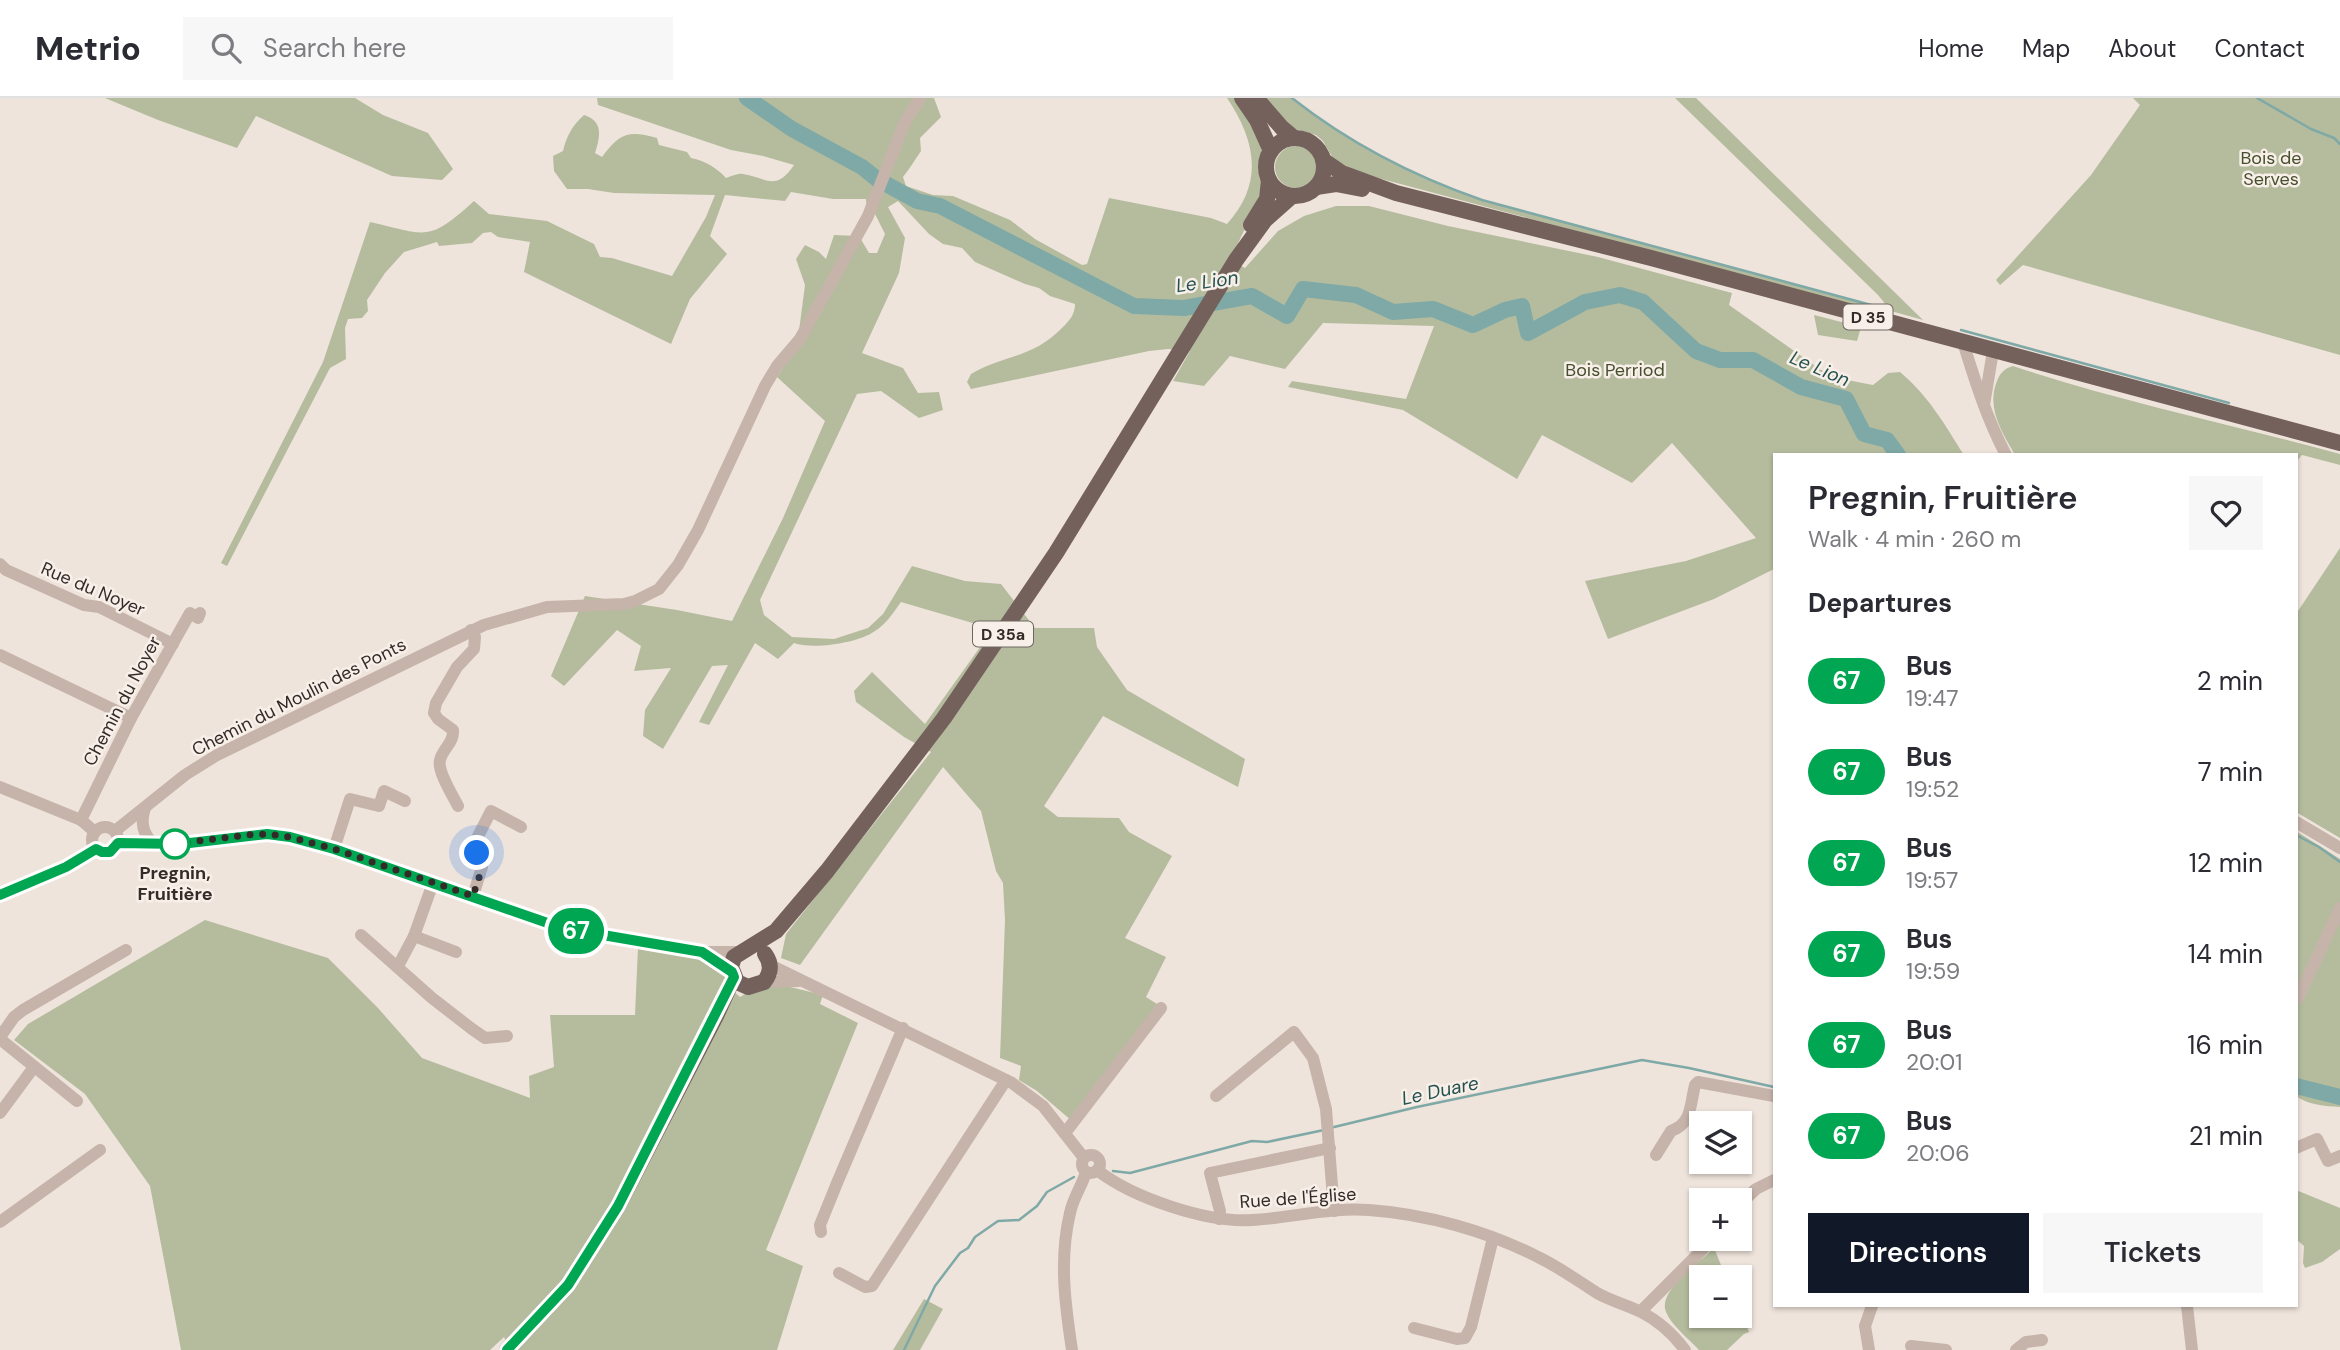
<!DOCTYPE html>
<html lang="en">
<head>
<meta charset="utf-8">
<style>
  :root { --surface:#fff; --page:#f7f7f7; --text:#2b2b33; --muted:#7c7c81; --line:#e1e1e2; --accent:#111827 }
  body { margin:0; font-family:"DM Sans",sans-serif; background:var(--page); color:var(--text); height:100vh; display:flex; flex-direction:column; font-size:26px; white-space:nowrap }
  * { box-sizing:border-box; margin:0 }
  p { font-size:23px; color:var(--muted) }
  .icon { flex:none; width:38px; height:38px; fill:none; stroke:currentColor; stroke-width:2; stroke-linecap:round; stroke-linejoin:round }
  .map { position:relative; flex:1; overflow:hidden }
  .sheet { position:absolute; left:1773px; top:355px; width:525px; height:854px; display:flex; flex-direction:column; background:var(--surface); border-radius:0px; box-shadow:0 2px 5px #0004 }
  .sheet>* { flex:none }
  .badge { padding:0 14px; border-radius:23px; font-size:24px; line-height:46px }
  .controls { position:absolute; left:1689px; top:1013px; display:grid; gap:14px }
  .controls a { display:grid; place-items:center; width:63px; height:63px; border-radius:0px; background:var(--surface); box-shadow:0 2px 5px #0004; font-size:35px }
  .you { position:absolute; width:35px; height:35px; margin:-18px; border:5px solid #fff; border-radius:50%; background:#1a73e8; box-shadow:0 0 0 10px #1a73e833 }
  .map>.badge { position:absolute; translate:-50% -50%; box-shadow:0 0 0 4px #fff }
  h2 { padding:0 35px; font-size:26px; line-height:63px }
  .round { display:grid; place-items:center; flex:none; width:74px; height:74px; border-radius:0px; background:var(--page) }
  .overview { display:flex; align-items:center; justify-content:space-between; height:119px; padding:0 35px }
  h1 { font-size:33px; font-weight:600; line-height:52px }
  .button { display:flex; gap:14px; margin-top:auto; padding:14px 35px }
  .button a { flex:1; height:80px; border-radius:0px; background:var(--accent); color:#fff; font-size:28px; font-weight:600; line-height:80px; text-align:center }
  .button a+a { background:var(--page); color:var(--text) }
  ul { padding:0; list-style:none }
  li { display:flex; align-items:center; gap:21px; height:91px; padding:0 35px }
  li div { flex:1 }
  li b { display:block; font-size:26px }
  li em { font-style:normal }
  li .badge { min-width:77px; font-weight:700; text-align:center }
  header { display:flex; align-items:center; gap:42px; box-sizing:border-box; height:98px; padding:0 35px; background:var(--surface); border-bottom:2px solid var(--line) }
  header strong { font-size:33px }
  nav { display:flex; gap:38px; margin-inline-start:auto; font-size:24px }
  .search { width:490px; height:63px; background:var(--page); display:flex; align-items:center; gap:18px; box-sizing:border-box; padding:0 24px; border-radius:0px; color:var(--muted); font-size:26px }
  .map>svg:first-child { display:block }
  .green { fill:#b5bc9e }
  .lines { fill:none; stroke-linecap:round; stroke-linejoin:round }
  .stream { stroke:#7fa9a6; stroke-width:2.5 }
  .river { stroke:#7fa9a6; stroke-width:16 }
  .minor { stroke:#c6b4aa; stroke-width:12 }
  .major { stroke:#74615b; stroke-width:16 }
  .line-casing { stroke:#fff; stroke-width:16 }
  .line { stroke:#00a651; stroke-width:10 }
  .walk { stroke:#342b28; stroke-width:7; stroke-dasharray:0 12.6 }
  .stop-dot { fill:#fff; stroke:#00a651; stroke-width:3.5 }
  .labels { text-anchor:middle; stroke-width:5; stroke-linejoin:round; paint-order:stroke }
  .shield { fill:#f7efe8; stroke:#6e6662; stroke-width:2 }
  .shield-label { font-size:16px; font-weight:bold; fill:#342b28 }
  .park-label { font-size:18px; fill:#474f2f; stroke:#f7efe8 }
  .street-label { font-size:18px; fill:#342b28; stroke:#f7efe8 }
  .stop-label { font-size:18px; font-weight:bold; fill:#342b28; stroke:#f7efe8 }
  .water-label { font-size:19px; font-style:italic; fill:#23514f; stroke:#f7efe8 }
</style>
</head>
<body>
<header>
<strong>Metrio</strong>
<div class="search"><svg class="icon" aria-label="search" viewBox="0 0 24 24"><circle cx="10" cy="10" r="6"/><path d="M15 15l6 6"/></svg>Search here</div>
<nav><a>Home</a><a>Map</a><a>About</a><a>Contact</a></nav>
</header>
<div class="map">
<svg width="2340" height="1252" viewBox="0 0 2340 1252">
  <rect width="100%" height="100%" fill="#efe4dc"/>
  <!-- green -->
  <g class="green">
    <polygon points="105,0 355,0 383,17 428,35 453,71 442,82 392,78 256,18 237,50 158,22"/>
    <path d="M597 0H934L941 19 920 40 921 53C915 62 910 70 903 79L906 88 933 97 953 98 1010 122 1035 141 1082 167 1087 166 1109 100 1211 120 1227 126C1264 85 1256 43 1227 0H1234L1256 34 1262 50 1260 72 1263 88 1261 97 1230 162 1245 170 1278 133 1304 118 1336 108H1369L1448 128 1598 159 1732 195 1729 207 1821 272 1847 282 1873 287 1888 275 1900 274C1928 297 1945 327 1964 357H1774V471L1714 501 1608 541 1585 483 1686 463 1756 440 1672 345 1632 385 1542 337 1517 381 1403 312 1288 289 1292 283 1406 301 1434 228 1323 225 1285 271 1230 258 1204 288 1173 283 1190 253 1168 251 1149 253 971 291 967 284 971 276C1005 256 1032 261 1063 229 1070 222 1075 216 1075 206L1050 198 1039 190 1025 186 975 164 962 150 943 146 929 136 898 103 888 109 905 140 899 175 862 255 903 270 918 295 939 294 943 312 919 320 881 293 857 296 760 502 764 517 792 539 834 541 868 530 883 516 912 468 965 483 1001 486 1035 530H1094L1097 549 1127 592 1245 661 1238 689 1103 618 1044 708 1058 719 1119 720 1129 734 1172 758 1125 840 1166 859 1146 899 1157 906 1072 1023 1037 993 1019 982 1021 968 1000 960 1005 822 1003 785 996 773 981 713 943 669 800 867 781 860 786 836 931 654 904 639 856 604 854 593 872 574 925 626 993 531 901 504C894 514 886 526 875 533 859 545 812 552 794 545L778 561 755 545 709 627 699 624 728 567 712 568 663 651 643 638 645 612 671 570 634 573 641 548 617 532 564 588 551 578 585 498 677 512 732 523 783 420 825 323 777 279 797 248 805 187 796 161 805 147 819 154 826 161 834 137 859 138 869 155H877L885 136 874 114 867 113 866 101H833L791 94 785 103 725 97 710 138 727 156 690 201 671 246 524 174 530 144 498 139 491 134 483 135 472 145 439 148 437 144 404 154 385 175 367 202 368 213 362 220 348 221 345 230 346 261 330 270 227 468 221 465 323 264 370 124C427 137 428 145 474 103L489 116 547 123 594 146 600 159 612 160 672 178 706 119 715 97 614 95 588 91H567L554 73 553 58 563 53C567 37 572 28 584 17 604 23 600 39 595 55L602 59C620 35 628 32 657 40L659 47 687 54 691 60C705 63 716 69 726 80 732 78 738 75 743 76 767 80 776 94 794 67L763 58 731 52 598 7Z"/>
    <polygon points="1265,0 1292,0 1333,30 1393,65 1452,91 1482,102 1886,211 1884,215 1363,76 1334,62 1323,43 1316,37 1291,30"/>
    <polygon points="1675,0 1696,0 1923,222 1891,213 1878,197"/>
    <polygon points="2133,0 2340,0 2340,257 2023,167 2000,187 1996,182 2091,77 2140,7"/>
    <circle cx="1296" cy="69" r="21"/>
    <polygon points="1814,217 1861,229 1857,243 1818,237"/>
    <path d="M2013 268C2121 304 2231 326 2340 356V367L2302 357 2296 364V357H2015C2002 334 1986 310 1997 283 2000 275 2005 270 2013 268Z"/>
    <polygon points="2340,450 2340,740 2296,714 2296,516"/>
    <path d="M2296 733 2340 761V1009C2324 1008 2309 1007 2296 998Z"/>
    <path d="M205 822 328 860 378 910 422 960 530 1000 529 978 554 969 550 917H635L638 849C667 854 710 854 727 880V887L740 899 747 895 759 894 778 886 823 897 820 906 858 925 766 1152 803 1168 777 1252H510L504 1239 490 1252H181L150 1088 85 996 14 942 28 926Z"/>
    <polygon points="2296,1092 2340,1110 2340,1151 2322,1164 2305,1170 2303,1165 2304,1148 2296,1141"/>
    <path d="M1714 1150 1726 1179 1701 1180V1218H1740V1211L1749 1234 1744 1236 1727 1252H1699C1688 1240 1672 1228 1666 1214 1657 1193 1700 1164 1714 1150Z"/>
    <polygon points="924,1201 943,1211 920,1252 893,1252"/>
  </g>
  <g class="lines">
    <!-- stream -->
    <g class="stream">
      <path d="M1292 0C1349 45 1413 78 1482 102L1886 211"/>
      <polyline points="2257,0 2311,31 2334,40 2340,46"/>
      <polyline points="1961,232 2229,305"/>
      <polyline points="2296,737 2319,749 2340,764"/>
      <polyline points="1330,1030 1417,1009 1642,962 1689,970 1774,989"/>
      <polyline points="1113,1073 1130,1075 1252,1043 1267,1044 1324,1032"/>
      <polyline points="904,1252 935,1188 960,1155 968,1150 975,1139 998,1123 1019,1122 1037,1108 1047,1094 1074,1079"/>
    </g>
    <!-- river -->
    <g class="river">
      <polyline points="747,0 792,31 862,69 877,81 917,103 940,108 1134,208 1184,210 1252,198 1287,218 1303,191 1356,197 1393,214 1433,211 1473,227 1505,212 1522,208 1528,235 1585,204 1620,197 1643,204 1696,253 1720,262 1753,262 1801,289 1846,301 1864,336 1887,342 1898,357"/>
      <polyline points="2296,988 2340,999"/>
    </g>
    <!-- minor -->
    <g class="minor">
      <path d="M1963 244C1975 283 1987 321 2006 357"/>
      <polyline points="1984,307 1993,253"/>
      <polyline points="0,466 6,472 84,507 99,509 173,546"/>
      <polyline points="0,557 131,620"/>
      <polyline points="0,689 81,722 95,734"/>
      <path d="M458 708C453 698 437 673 440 662 443 650 454 645 453 632L438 621 434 615 436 605 457 569 474 551 475 539 471 532"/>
      <path d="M145 710C140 726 143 735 154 747"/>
      <polyline points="81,722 131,620 190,515 198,520 200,515"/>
      <polyline points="2296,724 2340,750"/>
      <circle cx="105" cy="742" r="13"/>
      <polyline points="115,733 185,677 217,657 484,527 547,509 624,506 635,503 659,491 678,467 698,432 765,288 777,268 800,241 868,118 905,24 920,0"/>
      <polyline points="118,745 181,746 267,736 290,739 334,751 563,830 702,854 739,854"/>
      <polyline points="334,751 350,701 379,708 384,693 405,703"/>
      <polyline points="0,797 66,769 96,751"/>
      <polyline points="473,798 482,769 474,746 491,713 521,729"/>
      <polyline points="361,837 432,900 472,931 485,940 507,938"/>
      <polyline points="414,838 456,854"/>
      <polyline points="702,854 732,874"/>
      <polyline points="770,867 1012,985 1043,1008 1084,1060"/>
      <polyline points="398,868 414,838 433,785"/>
      <polyline points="764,884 798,883"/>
      <polyline points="2298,900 2340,810"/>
      <polyline points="0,939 14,919 23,912 126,852"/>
      <polyline points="0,941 77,1003"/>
      <polyline points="1216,998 1294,934 1313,960 1326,1011 1334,1113"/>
      <polyline points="0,1015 34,969"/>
      <polyline points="1065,1035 1161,910"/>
      <polyline points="2296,1050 2317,1041 2328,1063 2340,1058"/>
      <path d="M1656 1057 1671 1033C1692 1026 1690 1007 1695 987L1698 984 1774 998"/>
      <circle cx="1091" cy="1066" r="9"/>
      <path d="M1097 1072C1133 1100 1207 1125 1252 1122 1291 1120 1330 1109 1369 1112 1426 1116 1487 1133 1538 1159 1559 1169 1578 1183 1597 1195 1611 1203 1627 1207 1641 1214 1659 1223 1673 1236 1685 1252"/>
      <polyline points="1740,1106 1756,1091 1774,1082"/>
      <polyline points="1219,1121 1220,1113 1210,1075 1330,1050"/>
      <polyline points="0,1124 100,1052"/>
      <polyline points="821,1134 820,1127 837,1085 903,930"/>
      <polyline points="839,1175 865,1189 872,1188 1006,982"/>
      <polyline points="2187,1208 2192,1252"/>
      <polyline points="1641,1213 1713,1141"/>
      <polyline points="1414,1230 1457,1241 1465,1240 1471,1229 1493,1140"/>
      <polyline points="1911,1248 1946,1252"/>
      <path d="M1072 1252C1065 1206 1059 1161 1070 1115 1073 1100 1082 1088 1086 1074"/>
      <polyline points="1869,1252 1865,1228 1872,1208"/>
      <polyline points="2016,1252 2026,1244 2042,1242"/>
    </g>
    <!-- major -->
    <g class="major">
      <polyline points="1242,0 1257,22 1271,53"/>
      <polyline points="1256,0 1282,30 1294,40"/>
      <circle cx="1295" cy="69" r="29"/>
      <polyline points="1323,62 1342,75 1396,95 1651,160 2340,345"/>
      <polyline points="1316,89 1336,86 1362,91"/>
      <polyline points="1251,127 1267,101 1269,82"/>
      <path d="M765 856C772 866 771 875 764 884L748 889 737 884 731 869 734 859 776 833 827 773 944 620 1056 455 1236 162 1265 122 1292 98"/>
      <polyline points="507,1252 568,1187 618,1108 717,916 734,879"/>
    </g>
  </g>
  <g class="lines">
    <!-- line casing -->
    <g class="line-casing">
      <polyline id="line" points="0,797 66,769 96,751 102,754 110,754 118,745 181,746 267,736 290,739 334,751 562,830 702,854 732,874 734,879 618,1108 568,1187 507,1252"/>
    </g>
    <!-- line -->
    <use href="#line" class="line"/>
    <!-- walk -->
    <path class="walk" d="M175 746 247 737 267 736 290 739 334 751 473 798C477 783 486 769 477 755"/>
  </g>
  <!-- markers -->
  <circle class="stop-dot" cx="175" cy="746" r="14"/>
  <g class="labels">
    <!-- shield labels -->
    <g class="shield">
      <rect x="1843.5" y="206.5" width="49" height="25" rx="5"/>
      <rect x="973" y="523.5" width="60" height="25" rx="5"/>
    </g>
    <g class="shield-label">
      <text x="1868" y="225">D 35</text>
      <text x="1003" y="542">D 35a</text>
    </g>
    <!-- park labels -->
    <g class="park-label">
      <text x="2271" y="66">Bois de<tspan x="2271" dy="21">Serves</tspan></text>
      <text x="1615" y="278">Bois Perriod</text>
    </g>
    <!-- street labels -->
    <g class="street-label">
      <text transform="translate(93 491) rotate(23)" y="6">Rue du Noyer</text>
      <text transform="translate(299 599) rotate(-27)" y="6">Chemin du Moulin des Ponts</text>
      <text transform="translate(122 603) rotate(-62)" y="6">Chemin du Noyer</text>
      <text transform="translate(1298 1100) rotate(-4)" y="6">Rue de l'Église</text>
    </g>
    <!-- stop labels -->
    <g class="stop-label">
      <text x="175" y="781">Pregnin,<tspan x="175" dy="21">Fruitière</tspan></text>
    </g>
    <!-- water labels -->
    <g class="water-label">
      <text transform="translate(1207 183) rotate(-8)" y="7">Le Lion</text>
      <text transform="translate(1820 270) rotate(23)" y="7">Le Lion</text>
      <text transform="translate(1440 992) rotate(-12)" y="7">Le Duare</text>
    </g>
  </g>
</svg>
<div class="controls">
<a><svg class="icon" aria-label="layers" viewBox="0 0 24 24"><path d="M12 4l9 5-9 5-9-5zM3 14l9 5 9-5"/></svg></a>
<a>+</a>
<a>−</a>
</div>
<div class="you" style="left:477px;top:755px"></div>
<b class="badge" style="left:576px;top:833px;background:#00a651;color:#fff">67</b>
<section class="sheet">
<div class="overview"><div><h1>Pregnin, Fruitière</h1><p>Walk · 4 min · 260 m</p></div><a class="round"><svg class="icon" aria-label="heart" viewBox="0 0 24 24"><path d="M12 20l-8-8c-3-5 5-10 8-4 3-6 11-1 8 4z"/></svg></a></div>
<h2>Departures</h2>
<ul>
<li><span class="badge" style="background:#00a651;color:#fff">67</span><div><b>Bus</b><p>19:47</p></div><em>2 min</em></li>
<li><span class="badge" style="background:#00a651;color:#fff">67</span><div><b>Bus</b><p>19:52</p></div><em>7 min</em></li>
<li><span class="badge" style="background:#00a651;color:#fff">67</span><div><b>Bus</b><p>19:57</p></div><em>12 min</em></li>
<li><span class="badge" style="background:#00a651;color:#fff">67</span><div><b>Bus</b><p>19:59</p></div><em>14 min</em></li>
<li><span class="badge" style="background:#00a651;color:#fff">67</span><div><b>Bus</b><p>20:01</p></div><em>16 min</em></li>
<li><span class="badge" style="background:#00a651;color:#fff">67</span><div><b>Bus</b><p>20:06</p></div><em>21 min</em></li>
</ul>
<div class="button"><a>Directions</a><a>Tickets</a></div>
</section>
</div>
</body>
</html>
